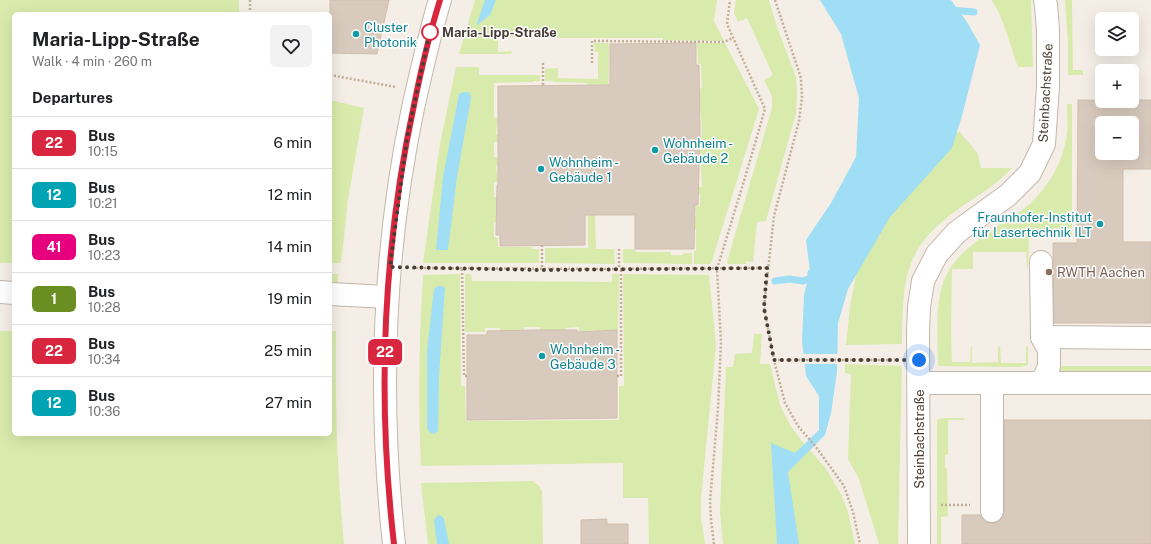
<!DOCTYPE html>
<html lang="en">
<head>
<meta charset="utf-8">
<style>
  :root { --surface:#fff; --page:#f2f2f2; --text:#202124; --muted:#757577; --line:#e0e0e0 }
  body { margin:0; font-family:"Public Sans",sans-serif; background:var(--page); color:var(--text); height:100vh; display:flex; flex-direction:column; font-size:15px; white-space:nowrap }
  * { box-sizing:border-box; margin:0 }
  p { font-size:13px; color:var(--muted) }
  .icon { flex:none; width:22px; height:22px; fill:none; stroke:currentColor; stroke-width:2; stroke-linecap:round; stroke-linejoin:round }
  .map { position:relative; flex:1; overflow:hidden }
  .details { position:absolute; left:12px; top:12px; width:320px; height:424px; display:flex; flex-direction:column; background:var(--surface); border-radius:6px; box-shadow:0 4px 16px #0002 }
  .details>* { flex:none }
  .badge { padding:0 8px; border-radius:6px; font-size:14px; line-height:26px }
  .fabs { position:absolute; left:1095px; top:12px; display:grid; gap:8px }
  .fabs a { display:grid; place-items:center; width:44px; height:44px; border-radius:6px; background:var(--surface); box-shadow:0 4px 16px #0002; font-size:20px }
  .you { position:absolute; width:20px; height:20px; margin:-10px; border:3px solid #fff; border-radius:50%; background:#1a73e8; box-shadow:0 0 0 6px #1a73e833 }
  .map>.badge { position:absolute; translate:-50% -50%; box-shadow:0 0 0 2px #fff }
  h2 { padding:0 20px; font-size:15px; line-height:36px }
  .round { display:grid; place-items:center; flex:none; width:42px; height:42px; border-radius:6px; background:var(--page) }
  .headline { display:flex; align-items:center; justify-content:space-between; height:68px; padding:0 20px }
  h1 { font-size:19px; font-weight:700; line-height:30px }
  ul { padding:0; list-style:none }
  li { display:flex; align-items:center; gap:12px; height:52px; padding:0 20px; border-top:1px solid var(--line) }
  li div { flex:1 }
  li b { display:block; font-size:15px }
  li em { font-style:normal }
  li .badge { min-width:44px; font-weight:700; text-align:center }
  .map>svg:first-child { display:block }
  .green { fill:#d8ebac }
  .water { fill:#9fdef4 }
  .pier { fill:#f4eee6 }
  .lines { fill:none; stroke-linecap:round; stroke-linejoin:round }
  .stream { stroke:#9fdef4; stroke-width:7 }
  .building { fill:#d9cabe; stroke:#d1bead; fill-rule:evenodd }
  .minor-casing { stroke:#c3b7ab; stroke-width:24 }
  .path { stroke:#c3ae98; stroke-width:2.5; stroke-dasharray:2 2; stroke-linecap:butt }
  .minor { stroke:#fff; stroke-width:22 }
  .line-casing { stroke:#fff; stroke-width:9 }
  .line { stroke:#d7263d; stroke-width:6 }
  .walk { stroke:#473d35; stroke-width:4; stroke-dasharray:0 7.2 }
  .stop-dot { fill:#fff; stroke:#d7263d; stroke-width:2 }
  .culture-dot { fill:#0f9aa8; stroke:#fff; stroke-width:1.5 }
  .education-dot { fill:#8d6e63; stroke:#fff; stroke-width:1.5 }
  .labels { text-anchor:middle; stroke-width:3; stroke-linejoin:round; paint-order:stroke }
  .culture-label { font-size:13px; fill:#0d838f; stroke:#fff; text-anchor:start }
  .stop-label { font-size:13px; font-weight:bold; fill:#473d35; stroke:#fff; text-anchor:start }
  .street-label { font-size:13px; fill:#473d35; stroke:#fff }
  .education-label { font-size:13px; fill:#785e54; stroke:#fff; text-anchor:start }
</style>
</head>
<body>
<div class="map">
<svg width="1151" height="544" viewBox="0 0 1151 544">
  <rect width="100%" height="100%" fill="#f4eee6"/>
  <!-- green -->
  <g class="green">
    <polygon points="0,0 239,0 239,14 14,14 14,263 0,263"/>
    <polygon points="475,0 717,0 714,21 724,41 663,40 663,38 532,38 532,37 498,37 498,52 512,51 511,54 459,54"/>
    <polygon points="736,0 769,0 777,27 796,77 797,95 796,113 766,221 757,222 753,262 746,261 746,264 728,264 727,262 772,108 772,96 764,80 773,75 747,18 738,22 734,13"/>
    <path d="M991 0H1031L1033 67H1018C1012 51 1002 12 991 0Z"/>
    <polygon points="1065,0 1072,0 1073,70 1083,70 1083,75 1068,75 1068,44"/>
    <polygon points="594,43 609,43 608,182 595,215 596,249 614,249 615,264 545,263 545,248 588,248 587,83 554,82 553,81 545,81 545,69 558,68 558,78 598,79 598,52 595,52"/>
    <polygon points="697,43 725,43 759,109 711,264 694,264 694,251 696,251 696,229 694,229 694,216 696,216 696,206 700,206 700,194 698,194 697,187 702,187 700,144 698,143 698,137 702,136 701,113 698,113 698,89 702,88 701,64 698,64"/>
    <polygon points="456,67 479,67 479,75 540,75 540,81 534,81 533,82 494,83 494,118 498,117 496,134 498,135 498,142 494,142 494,157 498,157 498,165 496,165 498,182 494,182 494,197 498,197 497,222 494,222 494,237 498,238 498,247 532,247 532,249 539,249 539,263 423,263 440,144"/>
    <polygon points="330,100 364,108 348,200 341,263 330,263"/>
    <path d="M1067 104H1072V237H1029L1028 268H1027L1026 252H973V269H952L951 331 952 362H970L971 346 972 347V363L998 362V347L1000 346 1001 363H1026V347L1028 346V365L1020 367 938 366C938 340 934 299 946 276 954 258 970 246 985 235 997 226 1009 219 1021 211 1046 192 1064 163 1067 132 1068 123 1067 113 1067 104Z"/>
    <path d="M959 131 978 154 981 168H1012C997 185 976 196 957 210 902 249 903 282 902 344L846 345 850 307 857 269 867 237Z"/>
    <polygon points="623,249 635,249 635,252 671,252 671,255 683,255 683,253 692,253 692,264 623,263"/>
    <rect x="330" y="274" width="8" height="8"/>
    <path d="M460 274 461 386H465L466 428V421L619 420V386H624L623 275 625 274 709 275 716 345 701 498V518L705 544H649L648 498H623V463L421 466C418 402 419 339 423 275Z"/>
    <polygon points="465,274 471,274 472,281 612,282 612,274 619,274 618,330 579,331 579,327 565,328 565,331 540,331 540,327 524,327 524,331 500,332 500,328 485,328 485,332 465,332"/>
    <path d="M0 331H14V434H330V331H336C335 402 337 473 344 544H0Z"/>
    <polygon points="754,334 762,334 760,364 770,364 780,405 790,425 804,444 825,467 842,496 848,512 855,544 723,544 720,512 726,367 733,367 735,354 752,353"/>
    <polygon points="845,364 902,366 898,544 879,544 859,479 848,459 851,374 845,373"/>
    <rect x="1054" y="366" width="97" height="7"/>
    <polygon points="942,418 965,418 964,420 948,420 948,455 945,455 945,468 947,469 948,516 941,517 941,544 937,544 937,420"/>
    <polygon points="533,481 539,486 542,491 543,544 428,544 421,483"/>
  </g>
  <!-- water -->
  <g class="water">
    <polygon points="485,0 496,0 490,15 476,26"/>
    <polygon points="820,0 951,0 967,22 980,45 962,116 952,148 890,217 848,289 838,323 837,372 831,413 825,435 788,472 799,544 777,544 771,443 795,453 819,430 819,396 806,376 802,341 804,295 810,271 806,240 831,203 856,157 859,98 841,34"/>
    <polygon points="464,92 469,92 471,98 457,177 448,250 436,250 443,177 459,94"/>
    <polygon points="438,286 442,286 445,288 439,376 438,431 434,434 430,433 427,428 427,351 434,289"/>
    <polygon points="438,515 442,516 444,519 449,544 437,544 434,520"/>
  </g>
  <!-- pier -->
  <polygon class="pier" points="802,354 839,354 839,364 803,364"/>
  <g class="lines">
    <!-- stream -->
    <g class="stream">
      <polyline points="950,10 974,12"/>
      <polyline points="775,281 789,279 803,281 811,278 811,273"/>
    </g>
  </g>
  <!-- building -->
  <g class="building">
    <polygon points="330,0 389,0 377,54 330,53"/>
    <polygon points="696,43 696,65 699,65 700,135 698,205 695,205 694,249 635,249 635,215 585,215 585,245 500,246 500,235 496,235 497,185 498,185 498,86 610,85 610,44"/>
    <path d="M1078 100 1132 101V100H1151V169H1123V242H1151V323H1054L1053 243H1077ZM1102 123H1132V153H1102Z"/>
    <polygon points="536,330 577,330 577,332 617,330 617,418 467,420 467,335 487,335 487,331"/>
    <polygon points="1004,420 1151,420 1151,544 962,544 962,515 980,515 985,522 992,523 998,522 1003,517 1004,511"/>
    <polygon points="607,519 607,524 628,524 628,544 581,544 581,520"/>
  </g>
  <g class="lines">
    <!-- minor casing -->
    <g class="minor-casing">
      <g id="minor">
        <polyline points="1041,262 1042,337 1049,350 1049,366 1042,383"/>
        <polyline points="0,292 14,293"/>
        <polyline points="330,294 387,297"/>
        <polyline points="1042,337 1151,338"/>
        <polyline points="919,383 1151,383"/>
        <polyline points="992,383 992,511"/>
        <path d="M394 544C378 399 383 252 413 108 421 72 429 36 440 0"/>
        <polyline points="919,544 918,333 919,307 923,281 937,254 957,232 1008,195 1030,173 1044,144 1048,86 1048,30 1046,5 1045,0"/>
      </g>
    </g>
    <!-- path -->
    <g class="path">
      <polyline points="775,0 801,78 802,98 799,121 774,216 764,307 774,360 785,403 798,426 816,447 844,486 853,512 860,544"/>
      <polyline points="250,14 250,0"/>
      <polyline points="592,63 592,41 724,42 733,38"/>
      <polyline points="330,75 396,87"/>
      <polyline points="543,85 543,63"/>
      <polyline points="542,245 542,269"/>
      <polyline points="619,249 619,269"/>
      <polyline points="412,268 607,269 767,268"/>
      <polyline points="462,269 464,376 467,376"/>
      <polyline points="774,360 896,360"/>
      <polyline points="617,376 621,376 621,269"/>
      <polyline points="941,505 970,505"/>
      <polyline points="714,544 711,520 710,501 718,409 721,342 717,269 744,181 765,109 727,24 730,0"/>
    </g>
    <!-- minor -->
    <use href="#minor" class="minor"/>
  </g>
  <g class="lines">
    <!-- line casing -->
    <g class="line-casing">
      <path id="line" d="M394 544C377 398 383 249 414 105 421 70 429 35 440 0"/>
    </g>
    <!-- line -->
    <use href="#line" class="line"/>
    <!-- walk -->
    <polyline class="walk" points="430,32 432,27 428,40 407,138 390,267 542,270 767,268 764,308 774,360 919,360"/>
  </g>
  <!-- markers -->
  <circle class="stop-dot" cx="430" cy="32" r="8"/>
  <g class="culture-dot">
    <circle cx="356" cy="34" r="4"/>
    <circle cx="655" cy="150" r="4"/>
    <circle cx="541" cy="169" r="4"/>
    <circle cx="1100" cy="224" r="4"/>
    <circle cx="542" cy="356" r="4"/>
  </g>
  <circle class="education-dot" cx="1049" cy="272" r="4"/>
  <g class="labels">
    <!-- culture labels -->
    <g class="culture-label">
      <text x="364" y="32">Cluster<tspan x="364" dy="15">Photonik</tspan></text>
      <text x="663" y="148">Wohnheim -<tspan x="663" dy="15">Gebäude 2</tspan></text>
      <text x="549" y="167">Wohnheim -<tspan x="549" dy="15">Gebäude 1</tspan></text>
      <text x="1092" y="222" text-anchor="end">Fraunhofer-Institut<tspan x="1092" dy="15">für Lasertechnik ILT</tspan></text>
      <text x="550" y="354">Wohnheim -<tspan x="550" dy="15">Gebäude 3</tspan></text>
    </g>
    <!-- stop labels -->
    <g class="stop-label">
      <text x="442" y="37">Maria-Lipp-Straße</text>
    </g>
    <!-- street labels -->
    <g class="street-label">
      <text transform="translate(1045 93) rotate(-87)" y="5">Steinbachstraße</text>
      <text transform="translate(919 439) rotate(-90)" y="5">Steinbachstraße</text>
    </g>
    <!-- education labels -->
    <g class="education-label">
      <text x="1057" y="277">RWTH Aachen</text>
    </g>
  </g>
</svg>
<div class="fabs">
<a><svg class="icon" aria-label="layers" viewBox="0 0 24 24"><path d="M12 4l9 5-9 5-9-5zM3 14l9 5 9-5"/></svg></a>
<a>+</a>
<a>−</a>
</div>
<div class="you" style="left:919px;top:360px"></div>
<b class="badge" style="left:385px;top:352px;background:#d7263d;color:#fff">22</b>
<section class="details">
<div class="headline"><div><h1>Maria-Lipp-Straße</h1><p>Walk · 4 min · 260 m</p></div><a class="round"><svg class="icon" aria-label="heart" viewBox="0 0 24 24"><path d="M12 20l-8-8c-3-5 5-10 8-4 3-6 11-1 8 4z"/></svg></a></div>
<h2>Departures</h2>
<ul>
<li><span class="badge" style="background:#d7263d;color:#fff">22</span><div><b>Bus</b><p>10:15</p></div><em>6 min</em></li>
<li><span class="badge" style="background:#00a3b4;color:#fff">12</span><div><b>Bus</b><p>10:21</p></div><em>12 min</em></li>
<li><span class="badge" style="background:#e6007e;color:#fff">41</span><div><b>Bus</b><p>10:23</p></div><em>14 min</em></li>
<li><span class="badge" style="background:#6b8e23;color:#fff">1</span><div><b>Bus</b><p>10:28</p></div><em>19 min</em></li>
<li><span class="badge" style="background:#d7263d;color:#fff">22</span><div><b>Bus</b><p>10:34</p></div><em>25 min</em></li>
<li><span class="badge" style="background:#00a3b4;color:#fff">12</span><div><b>Bus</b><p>10:36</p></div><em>27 min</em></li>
</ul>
</section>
</div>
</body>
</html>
